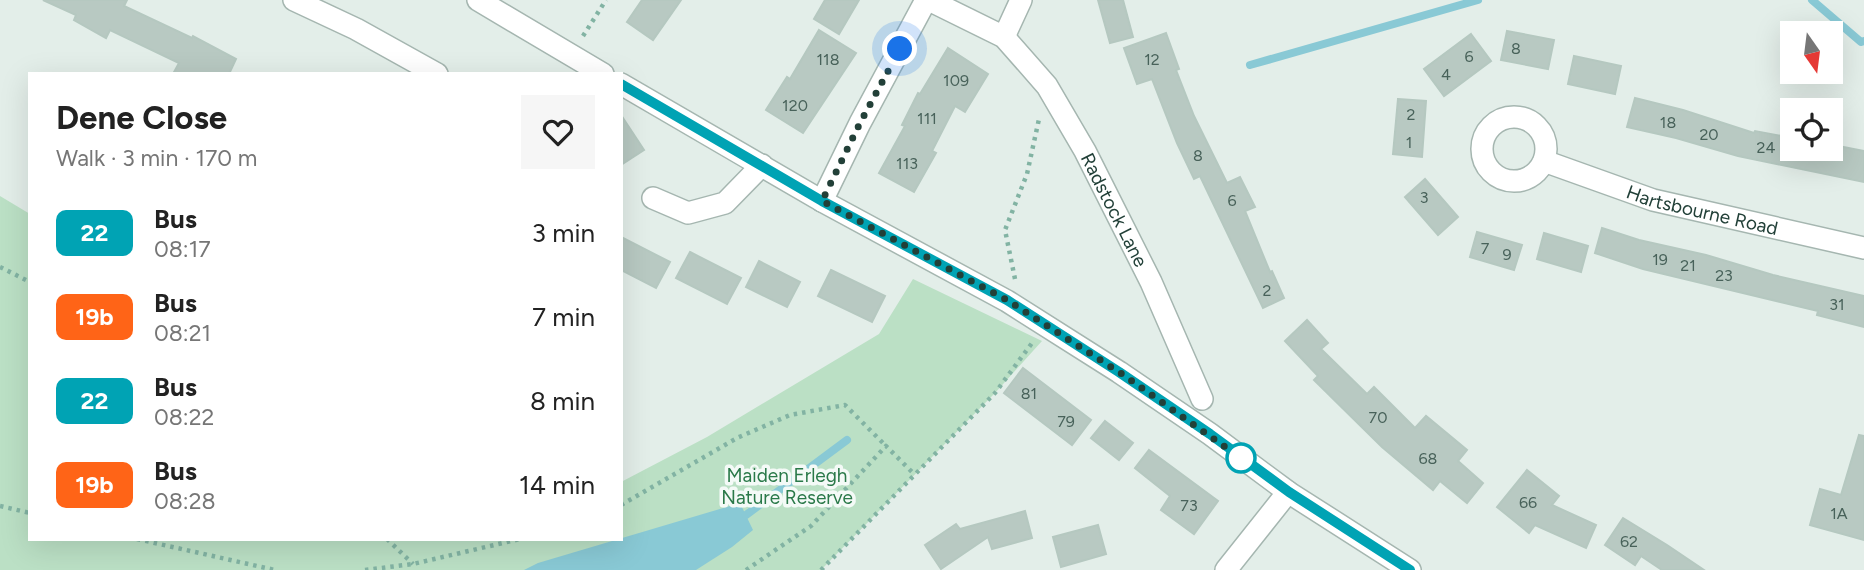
<!DOCTYPE html>
<html lang="en">
<head>
<meta charset="utf-8">
<style>
  :root { --surface:#fff; --page:#f6f6f6; --text:#222; --muted:#767676 }
  body { margin:0; font-family:Figtree,sans-serif; background:var(--page); color:var(--text); height:100vh; display:flex; flex-direction:column; font-size:26px; white-space:nowrap }
  * { box-sizing:border-box; margin:0 }
  p { font-size:23px; color:var(--muted) }
  .icon { flex:none; width:38px; height:38px; fill:none; stroke:currentColor; stroke-width:2; stroke-linecap:round; stroke-linejoin:round }
  .map { position:relative; flex:1; overflow:hidden }
  .panel { position:absolute; left:28px; top:72px; width:595px; height:469px; display:flex; flex-direction:column; background:var(--surface); border-radius:0px; box-shadow:0 7px 28px #0002 }
  .panel>* { flex:none }
  .badge { padding:0 14px; border-radius:10px; font-size:24px; line-height:46px }
  .needle { width:46px; rotate:166deg }
  .controls { position:absolute; left:1780px; top:21px; display:grid; gap:14px }
  .controls a { display:grid; place-items:center; width:63px; height:63px; border-radius:0px; background:var(--surface); box-shadow:0 7px 28px #0002; font-size:35px }
  .you { position:absolute; width:35px; height:35px; margin:-18px; border:5px solid #fff; border-radius:50%; background:#1a73e8; box-shadow:0 0 0 10px #1a73e833 }
  .map>.badge { position:absolute; translate:-50% -50%; box-shadow:0 0 0 4px #fff }
  .round { display:grid; place-items:center; flex:none; width:74px; height:74px; border-radius:0px; background:var(--page) }
  .headline { display:flex; align-items:center; justify-content:space-between; height:119px; padding:0 28px }
  h1 { font-size:33px; font-weight:700; line-height:52px }
  ul { padding:0; list-style:none }
  li { display:flex; align-items:center; gap:21px; height:84px; padding:0 28px }
  li div { flex:1 }
  li b { display:block; font-size:26px }
  li em { font-style:normal }
  li .badge { min-width:77px; font-weight:700; text-align:center }
  .map>svg:first-child { display:block }
  .green { fill:#bbe0c5 }
  .water { fill:#89c9d5 }
  .lines { fill:none; stroke-linecap:round; stroke-linejoin:round }
  .stream { stroke:#89c9d5; stroke-width:8 }
  .building { fill:#b8c9c2; stroke:#b5c8c0; stroke-width:2 }
  .minor-casing { stroke:#a5b6b0; stroke-width:24 }
  .path { stroke:#82b3a3; stroke-width:4.5; stroke-dasharray:3.5 5; stroke-linecap:butt }
  .minor { stroke:#fff; stroke-width:21 }
  .line-casing { stroke:#fff; stroke-width:16 }
  .line { stroke:#00a3b4; stroke-width:10 }
  .walk { stroke:#224038; stroke-width:7; stroke-dasharray:0 12.6 }
  .stop-dot { fill:#fff; stroke:#00a3b4; stroke-width:3.5 }
  .labels { text-anchor:middle; stroke-width:7; stroke-linejoin:round; paint-order:stroke }
  .number-label { font-size:16px; fill:#48625a }
  .street-label { font-size:19px; fill:#224038; stroke:#f4faf7 }
  .park-label { font-size:19px; fill:#2a7949; stroke:#f4faf7 }
</style>
</head>
<body>
<div class="map">
<svg width="1864" height="570" viewBox="0 0 1864 570">
  <rect width="100%" height="100%" fill="#e3eee9"/>
  <!-- green -->
  <polygon class="green" points="0,196 30,214 30,539 621,539 621,482 707,437 879,334 913,279 1042,341 995,393 821,570 0,570"/>
  <!-- water -->
  <polygon class="water" points="740,503 753,530 732,547 696,570 524,570 538,563"/>
  <g class="lines">
    <!-- stream -->
    <g class="stream">
      <polyline points="1812,0 1861,42 1864,41"/>
      <polyline points="1250,65 1478,0"/>
      <polyline points="746,515 847,440"/>
    </g>
  </g>
  <!-- building -->
  <g class="building">
    <polygon points="43,0 127,0 124,6 192,38 193,36 236,59 229,74 173,74 179,63 110,30 106,38 74,20 76,15"/>
    <polygon points="642,0 681,0 653,40 627,22"/>
    <polygon points="825,0 859,0 839,34 814,19"/>
    <polygon points="1098,0 1123,0 1133,37 1110,43"/>
    <polygon points="819,30 856,53 803,133 766,110 787,77 790,79"/>
    <polygon points="1507,31 1554,40 1548,69 1501,60"/>
    <polygon points="1166,33 1179,69 1176,70 1194,116 1227,183 1240,177 1255,207 1245,211 1270,272 1272,271 1284,298 1263,308 1200,176 1194,179 1177,143 1152,79 1137,84 1124,48"/>
    <polygon points="1471,34 1491,61 1444,96 1424,69"/>
    <polygon points="948,48 988,74 965,112 955,106 932,151 936,153 914,192 879,173 905,126 902,125 918,93 920,94"/>
    <polygon points="1574,56 1621,66 1615,94 1568,84"/>
    <polygon points="1635,98 1683,110 1754,133 1755,131 1792,138 1792,149 1832,149 1833,145 1864,151 1864,182 1738,156 1676,138 1627,127"/>
    <polygon points="1398,99 1426,101 1422,157 1393,154"/>
    <polygon points="621,115 644,150 621,165"/>
    <polygon points="1425,179 1458,217 1438,235 1405,197"/>
    <polygon points="1602,228 1639,240 1706,255 1773,275 1864,296 1864,327 1817,315 1818,311 1643,269 1595,253"/>
    <polygon points="1477,232 1522,245 1514,270 1470,257"/>
    <polygon points="1544,233 1588,246 1581,272 1537,259"/>
    <polygon points="621,237 670,262 656,288 621,270"/>
    <polygon points="690,252 741,278 727,304 676,278"/>
    <polygon points="759,261 800,282 787,307 746,287"/>
    <polygon points="831,270 885,296 872,322 818,296"/>
    <polygon points="1307,320 1328,343 1321,349 1367,394 1374,387 1415,428 1426,416 1467,450 1458,461 1483,483 1467,503 1440,481 1433,490 1382,447 1314,380 1318,376 1285,341"/>
    <polygon points="1023,368 1091,420 1072,445 1004,393"/>
    <polygon points="1105,421 1133,443 1119,460 1091,438"/>
    <polygon points="1859,435 1864,436 1864,540 1810,525 1820,489 1841,495"/>
    <polygon points="1149,450 1218,501 1194,534 1161,510 1170,496 1135,468"/>
    <polygon points="1527,470 1559,496 1552,505 1596,525 1586,548 1535,525 1529,533 1497,507"/>
    <polygon points="1025,511 1032,538 992,549 988,537 941,569 925,545 956,524 960,529"/>
    <polygon points="1623,518 1667,545 1704,570 1662,570 1641,556 1635,565 1605,545"/>
    <polygon points="1098,525 1106,554 1061,567 1053,537"/>
  </g>
  <g class="lines">
    <!-- minor casing -->
    <g class="minor-casing">
      <g id="minor">
        <polyline points="294,0 356,29 437,74"/>
        <polyline points="478,0 603,74"/>
        <path id="s1" d="M929 0 1004 37 1047 86 1085 151 1151 282 1202 399"/>
        <polyline points="1004,37 1021,0"/>
        <polyline points="621,84 822,201 1007,301 1119,372 1210,434 1288,492 1410,570"/>
        <circle cx="1514" cy="149" r="32"/>
        <path id="s2" d="M1544 161 1653 200 1864 248"/>
        <polyline points="653,198 688,213 725,203 762,165"/>
        <polyline points="822,201 860,123 926,0"/>
        <polyline points="1226,570 1288,492"/>
      </g>
    </g>
    <!-- path -->
    <g class="path">
      <polyline points="583,36 606,0"/>
      <polyline points="0,267 30,282"/>
      <polyline points="1015,279 1005,230 1027,174 1039,119"/>
      <polyline points="621,505 737,438 790,415 845,405 886,446"/>
      <polyline points="0,506 30,513"/>
      <polyline points="137,539 275,570"/>
      <polyline points="387,539 413,564"/>
      <polyline points="365,570 413,564 520,539"/>
      <polyline points="746,570 811,526 886,446 915,475"/>
      <polyline points="821,570 995,393 1032,343"/>
    </g>
    <!-- minor -->
    <use href="#minor" class="minor"/>
  </g>
  <g class="lines">
    <!-- line casing -->
    <g class="line-casing">
      <polyline id="line" points="621,84 822,201 1007,300 1119,372 1210,434 1289,492 1410,570"/>
    </g>
    <!-- line -->
    <use href="#line" class="line"/>
    <!-- walk -->
    <polyline class="walk" points="900,49 860,123 822,201 1007,300 1119,372 1241,458"/>
  </g>
  <!-- markers -->
  <circle class="stop-dot" cx="1241" cy="458" r="14"/>
  <g class="labels">
    <!-- number labels -->
    <g class="number-label">
      <text x="1516" y="54">8</text>
      <text x="1469" y="62">6</text>
      <text x="828" y="65">118</text>
      <text x="1152" y="65">12</text>
      <text x="1446" y="80">4</text>
      <text x="956" y="86">109</text>
      <text x="795" y="111">120</text>
      <text x="1411" y="120">2</text>
      <text x="927" y="124">111</text>
      <text x="1668" y="128">18</text>
      <text x="1709" y="140">20</text>
      <text x="1409" y="148">1</text>
      <text x="1766" y="153">24</text>
      <text x="1198" y="161">8</text>
      <text x="907" y="169">113</text>
      <text x="1424" y="203">3</text>
      <text x="1232" y="206">6</text>
      <text x="1485" y="254">7</text>
      <text x="1507" y="260">9</text>
      <text x="1660" y="265">19</text>
      <text x="1688" y="271">21</text>
      <text x="1724" y="281">23</text>
      <text x="1267" y="296">2</text>
      <text x="1837" y="310">31</text>
      <text x="1029" y="399">81</text>
      <text x="1378" y="423">70</text>
      <text x="1066" y="427">79</text>
      <text x="1428" y="464">68</text>
      <text x="1528" y="508">66</text>
      <text x="1189" y="511">73</text>
      <text x="1839" y="519">1A</text>
      <text x="1629" y="547">62</text>
    </g>
    <!-- street labels -->
    <g class="street-label">
      <text dy="7" stroke="none"><textPath href="#s2" startOffset="166">Hartsbourne Road</textPath></text>
      <text dy="7" stroke="none"><textPath href="#s1" startOffset="290">Radstock Lane</textPath></text>
    </g>
    <!-- park labels -->
    <g class="park-label">
      <text x="787" y="482">Maiden Erlegh<tspan x="787" dy="22">Nature Reserve</tspan></text>
    </g>
  </g>
</svg>
<div class="controls">
<a><svg class="needle" viewBox="-14 -14 28 28"><path d="M0-13l5 13h-10z" fill="#e53935"/><path d="M0 13l5-13h-10z" fill="#767676"/></svg></a>
<a><svg class="icon" aria-label="locate" viewBox="0 0 24 24"><circle cx="12" cy="12" r="6"/><path d="M12 2v4M12 18v4M2 12h4M18 12h4"/></svg></a>
</div>
<div class="you" style="left:900px;top:49px"></div>
<section class="panel">
<div class="headline"><div><h1>Dene Close</h1><p>Walk · 3 min · 170 m</p></div><a class="round"><svg class="icon" aria-label="heart" viewBox="0 0 24 24"><path d="M12 20l-8-8c-3-5 5-10 8-4 3-6 11-1 8 4z"/></svg></a></div>
<ul>
<li><span class="badge" style="background:#00a3b4;color:#fff">22</span><div><b>Bus</b><p>08:17</p></div><em>3 min</em></li>
<li><span class="badge" style="background:#ff6417;color:#fff">19b</span><div><b>Bus</b><p>08:21</p></div><em>7 min</em></li>
<li><span class="badge" style="background:#00a3b4;color:#fff">22</span><div><b>Bus</b><p>08:22</p></div><em>8 min</em></li>
<li><span class="badge" style="background:#ff6417;color:#fff">19b</span><div><b>Bus</b><p>08:28</p></div><em>14 min</em></li>
</ul>
</section>
</div>
</body>
</html>
